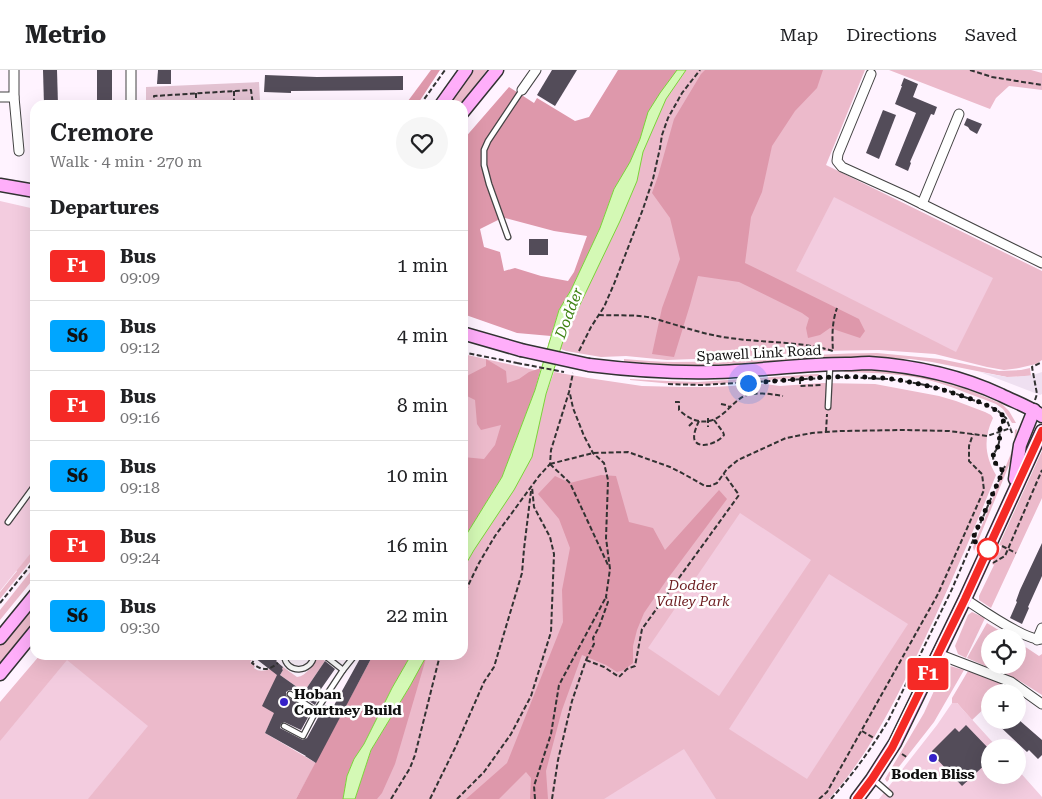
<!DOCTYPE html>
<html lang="en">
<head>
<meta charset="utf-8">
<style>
  :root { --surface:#fff; --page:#f6f6f6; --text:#202124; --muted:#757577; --line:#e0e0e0 }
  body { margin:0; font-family:"Roboto Serif",serif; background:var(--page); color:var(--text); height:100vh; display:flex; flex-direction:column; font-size:19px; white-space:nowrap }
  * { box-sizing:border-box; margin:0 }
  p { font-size:16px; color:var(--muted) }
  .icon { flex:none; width:28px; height:28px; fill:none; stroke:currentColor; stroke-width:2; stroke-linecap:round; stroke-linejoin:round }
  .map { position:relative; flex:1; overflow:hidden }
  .details { position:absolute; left:30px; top:30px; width:438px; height:560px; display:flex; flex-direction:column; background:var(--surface); border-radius:15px; box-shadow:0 5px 20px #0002 }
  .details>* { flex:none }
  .badge { padding:0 10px; border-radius:4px; font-size:18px; line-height:32px }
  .buttons { position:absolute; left:981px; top:559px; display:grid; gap:10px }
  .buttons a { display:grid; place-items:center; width:45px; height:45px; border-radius:50%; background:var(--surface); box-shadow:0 5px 20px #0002; font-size:25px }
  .you { position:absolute; width:25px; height:25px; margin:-12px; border:4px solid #fff; border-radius:50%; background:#1a73e8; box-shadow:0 0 0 8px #1a73e833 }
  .map>.badge { position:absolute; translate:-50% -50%; box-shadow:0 0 0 2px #fff }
  h2 { padding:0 20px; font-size:19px; line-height:45px }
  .round { display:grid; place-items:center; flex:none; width:52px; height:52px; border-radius:26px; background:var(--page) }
  .headline { display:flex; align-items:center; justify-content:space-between; height:85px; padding:0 20px }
  h1 { font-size:24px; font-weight:600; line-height:38px }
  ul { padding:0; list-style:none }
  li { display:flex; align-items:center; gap:15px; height:70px; padding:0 20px; border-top:1px solid var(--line) }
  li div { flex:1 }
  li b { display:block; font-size:19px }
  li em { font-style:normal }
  li .badge { min-width:55px; font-weight:700; text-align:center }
  header { display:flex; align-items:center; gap:30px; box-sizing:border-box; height:70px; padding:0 25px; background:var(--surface); border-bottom:1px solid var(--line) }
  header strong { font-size:24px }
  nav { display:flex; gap:28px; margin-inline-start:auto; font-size:18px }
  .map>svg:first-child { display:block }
  .green { fill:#ecbacb }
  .forest { fill:#de98ab; fill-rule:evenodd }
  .cemetery { fill:#e3c2d2 }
  .pitch { fill:#f3ccdf }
  .plaza { fill:#efe0f1 }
  .water { fill:#d4f9b5; stroke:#7ad339 }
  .building { fill:#534c59 }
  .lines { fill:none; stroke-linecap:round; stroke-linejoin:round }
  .lane-casing { stroke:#434343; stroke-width:7 }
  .street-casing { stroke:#434343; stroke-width:11 }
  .secondary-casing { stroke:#323232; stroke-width:15 }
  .path { stroke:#323232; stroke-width:2; stroke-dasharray:5 2.5; stroke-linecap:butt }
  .lane { stroke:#fff; stroke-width:4.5 }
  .street { stroke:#fff; stroke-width:9 }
  .secondary { stroke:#ffaefa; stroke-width:12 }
  .secondary-bridge-casing { stroke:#323232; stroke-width:15; stroke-linecap:butt }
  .path-bridge { stroke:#323232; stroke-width:2; stroke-dasharray:5 2.5; stroke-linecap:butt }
  .secondary-bridge { stroke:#ffaefa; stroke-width:12 }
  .line-casing { stroke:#fff; stroke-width:11 }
  .line { stroke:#f52a26; stroke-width:8 }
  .walk { stroke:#101010; stroke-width:5; stroke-dasharray:0 9 }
  .stop-dot { fill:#fff; stroke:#f52a26; stroke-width:2.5 }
  .poi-dot { fill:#3621c8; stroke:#fff; stroke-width:2 }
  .labels { text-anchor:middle; stroke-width:5; stroke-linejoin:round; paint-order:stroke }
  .street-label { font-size:14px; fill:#101010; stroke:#fff }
  .park-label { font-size:14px; font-style:italic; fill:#6c1c1f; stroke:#fff }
  .poi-label { font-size:14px; font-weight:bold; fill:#101010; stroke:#fff; text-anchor:start }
  .water-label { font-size:15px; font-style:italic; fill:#3e8312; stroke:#fff }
</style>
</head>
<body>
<header>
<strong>Metrio</strong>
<nav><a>Map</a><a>Directions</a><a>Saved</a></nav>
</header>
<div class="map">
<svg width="1042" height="729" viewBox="0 0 1042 729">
  <rect width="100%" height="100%" fill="#fff3ff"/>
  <!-- green -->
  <g class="green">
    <polygon points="474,0 487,0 460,35 449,35"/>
    <polygon points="678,0 865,0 826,95 1042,201 1042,290 1036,294 1019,298 1004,300 987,297 935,284 879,280 818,281 747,287 667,290 626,286 601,287 566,281 548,274 608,138 614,119"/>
    <polygon points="889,0 1031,0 1042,3 1042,20 1009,16 996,28 990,39"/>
    <path d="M877 283 940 289 999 301 1021 300 1030 298 1031 306 1007 307 932 292 911 289 859 287 687 296H665L624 292V289C641 290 658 292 674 292 742 292 810 283 877 283Z"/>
    <polygon points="463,284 539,301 463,450"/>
    <path d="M852 299 900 303 918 305 969 320 1002 334 1009 341 1016 353H1012L1003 339 996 334C977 327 958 319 939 313 908 303 875 303 843 302L845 301Z"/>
    <path d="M554 302 588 308 642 316 683 317H713L765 314 780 316 822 313 875 314 939 326 956 331 985 342 991 345 993 348C983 369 985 386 996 405 972 465 946 525 918 583 893 635 868 686 829 729H355L427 585H462L463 499 474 480 546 324Z"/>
    <polygon points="816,304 818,304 821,306 701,315 673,314 630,310 630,309 667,311 698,312"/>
    <polygon points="1017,359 1016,378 974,481 973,477 1014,376 1015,360"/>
    <polygon points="1042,381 1042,428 991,538 979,530 979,526 994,495 992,494 996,482 999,483 1002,476 999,475"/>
    <polygon points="35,471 35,486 0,529 0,522 17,501 14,498"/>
    <polygon points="35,496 35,507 0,550 0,540"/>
    <polygon points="35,533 35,550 0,593 0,576"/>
    <polygon points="972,542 985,548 966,588 958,584 955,576 968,545"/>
    <polygon points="987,553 1010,567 990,568 990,595 1018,595 1018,572 1039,586 1042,584 1042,625 1020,611 967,588"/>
    <path d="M40 585H256L250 592 255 596 254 598C259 602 264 601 270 599L278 604 282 637 273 646 265 663 316 693 296 729H0V632Z"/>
    <path d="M319 586 325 591 304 622 280 605 283 600 282 599 283 597 297 607C307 606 313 594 319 586Z"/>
    <polygon points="950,596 964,600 934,652 887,712 885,709 924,643 943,601"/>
    <polygon points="968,601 1000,613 1006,617 1001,622 990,622 990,633 972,650 957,633 952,633 952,628"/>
  </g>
  <!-- forest -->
  <g class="forest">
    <polygon points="431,0 440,0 417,35 405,35"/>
    <path d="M618 0H678L640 69 630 92 614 119 600 158 571 220 559 240 551 266 517 263 463 244V70L509 17 534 33 537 28 575 51 589 47ZM505 148 554 161 587 166 574 202 568 211 541 206 515 198 504 201 500 182 484 177 480 159 500 149Z"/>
    <polygon points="705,0 823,0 817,18 795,41 772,76 762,122 751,147 745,193 859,249 865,261 860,268 830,258 820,265 808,268 806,258 809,248 802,243 739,212 698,206 690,235 674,287 652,284 662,238 680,189 670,148 652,123 658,106 674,49 701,4"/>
    <polygon points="486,289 506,301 507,313 519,309 529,302 541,298 535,320 502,407 463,470 463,387 484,389 495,375 501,355 481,360 477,354 475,330 463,324 463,308 486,296"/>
    <polygon points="601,405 616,406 629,452 653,458 665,480 719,420 727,429 666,511 644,543 637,560 633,576 633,593 624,600 617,602 606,595 582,585 562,640 546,701 548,729 530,729 531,708 526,702 499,729 466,729 507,693 563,552 562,520 570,478 559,449 538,424 555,406 570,413"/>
    <polygon points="373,585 411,585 392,618 364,674 354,689 347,706 343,729 296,729"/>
    <polygon points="424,585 427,585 395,694 382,723 377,729 355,729 371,680 410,616"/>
  </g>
  <!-- cemetery -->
  <polygon class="cemetery" points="259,12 260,31 263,32 263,35 146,35 146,17"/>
  <!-- pitch -->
  <g class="pitch">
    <polygon points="834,127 993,208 956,282 796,201"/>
    <polygon points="0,131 35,139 35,478 0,521"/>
    <polygon points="740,443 811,490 719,626 648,578"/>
    <polygon points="829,504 908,554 807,709 729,659"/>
    <polygon points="67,590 148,656 88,729 0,729 0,671"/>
    <polygon points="952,633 957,633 997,677 990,678 990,705 1018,705 1018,700 1042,727 1042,729 879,729 937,655"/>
    <polygon points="684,679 716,729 604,729"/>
  </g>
  <!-- plaza -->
  <polygon class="plaza" points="980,302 1007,307 1015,307 1033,305 1042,302 1042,324 1040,325"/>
  <!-- water -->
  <g class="water">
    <polygon points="677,0 686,0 666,29 643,82 637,111 620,151 564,268 546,324 532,387 514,420 474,480 463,499 463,470 502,407 535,320 559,240 571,220 600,158 614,119 630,92 640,69 648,42 660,23"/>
    <polygon points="411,585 427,585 410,616 371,680 355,729 343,729 347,706 354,689 364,674 392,618"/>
  </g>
  <!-- building -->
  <g class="building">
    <polygon points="43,0 57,0 58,35 44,35"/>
    <rect x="97" y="0" width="15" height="35"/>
    <polygon points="158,0 171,0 171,14 157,14"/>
    <polygon points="552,0 577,0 555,36 537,25"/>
    <polygon points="265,5 317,7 403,6 403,20 291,21 291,23 264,22"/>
    <polygon points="904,8 918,14 913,27 937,37 934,45 931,44 910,92 911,93 908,101 895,95 916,43 895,34 902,16 901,16"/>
    <polygon points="883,40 896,45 879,89 866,83"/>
    <polygon points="967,48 982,54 977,64 970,60 968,57 964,55"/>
    <rect x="529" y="169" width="19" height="16"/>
    <polygon points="1042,473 1042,506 1028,537 1029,538 1022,554 1010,548 1017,532 1016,531 1020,520"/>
    <polygon points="251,585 271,585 277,590 276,591 283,597 282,599 283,600 280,605 304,622 325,591 335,599 314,629 317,631 315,635 292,620 289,620 286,622 286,625 288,627 311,642 301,660 284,652 281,654 280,658 303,670 307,668 325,635 332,639 362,585 373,585 316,693 305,686 306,686 265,663 274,643 262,636 277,605"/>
    <polygon points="993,650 1019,650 1042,670 1042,685 1038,689 1029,680 1027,682"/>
    <polygon points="966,655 990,680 990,690 962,716 934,686 932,681 955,658 959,662"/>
  </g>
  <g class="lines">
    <!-- lane casing -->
    <g class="lane-casing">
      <g id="lane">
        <polyline points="508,167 489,114 484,95 484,80 488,71 522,20"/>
        <polyline points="828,337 830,296"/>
        <polyline points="8,452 35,415"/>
        <path d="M284 585C286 605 312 603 314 585"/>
        <polyline points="324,585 343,600"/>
        <polyline points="290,624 316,641 343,600 355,585"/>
        <polyline points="284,656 303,666 316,641"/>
        <polyline points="874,710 890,724"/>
      </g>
    </g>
    <!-- street casing -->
    <g class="street-casing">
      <g id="street">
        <polyline points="14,0 14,27 19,81"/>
        <polyline points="131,0 131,35"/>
        <polyline points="871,4 838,84 837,91 842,97 906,126 1042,193"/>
        <polyline points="522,20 536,0"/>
        <polyline points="0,27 14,27"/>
        <polyline points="922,134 959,44"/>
        <path d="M965 529C979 538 1027 572 1042 569"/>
        <polyline points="1037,570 1042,558"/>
        <polyline points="938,584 1011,612 1042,634"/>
      </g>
    </g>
    <!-- secondary casing -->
    <g class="secondary-casing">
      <g id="secondary">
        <polyline points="441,35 466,0"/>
        <polyline points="462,43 497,0"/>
        <polyline points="0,115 35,121"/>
        <polyline points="462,263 521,280"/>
        <path d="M589 295C630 300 672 303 714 302 758 301 802 294 846 294 854 294 862 293 869 293 915 296 960 306 1001 325 1015 332 1030 337 1042 346"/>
        <polyline points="1015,409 1020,375 1034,340"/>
        <polyline points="0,568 35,525"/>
        <polyline points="0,604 35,561"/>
        <polyline points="857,729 872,709 895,673 965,529 1042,361"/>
      </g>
    </g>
    <!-- path -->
    <g class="path">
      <polyline points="970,0 992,7 1042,15"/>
      <polyline points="234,21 234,35"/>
      <polyline points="196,23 196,35"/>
      <polyline points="154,35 154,26 251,20 253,35"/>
      <polyline points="420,35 445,0"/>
      <path d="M599 245C616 246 636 244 652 248 678 255 704 265 730 268 764 273 800 271 833 281 832 266 832 252 837 238"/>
      <polyline points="579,281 591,257 604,237 614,214 643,139 653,109 660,78 662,65 668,48 682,23 700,0"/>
      <polyline points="462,282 517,293"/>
      <polyline points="838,307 890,309 920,314 943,319 989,336 997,340 1006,348 1012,363"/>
      <polyline points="800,309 800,316 821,315"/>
      <polyline points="668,314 701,315 823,308"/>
      <polyline points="1035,330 1037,324 1032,297 1042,292"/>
      <path d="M675 332H679V340C694 354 710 356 725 342 732 336 738 328 747 325 758 322 771 324 783 326"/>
      <polyline points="721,334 726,335 730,337"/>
      <polyline points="708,348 708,357"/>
      <path d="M699 351C697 355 692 366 695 371 701 380 719 372 724 365L723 362 714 350"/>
      <polyline points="689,356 695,350"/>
      <polyline points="826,362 827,344"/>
      <polyline points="550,394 593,383 628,382 670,397 682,403 705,416 710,416 717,413 727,399 738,390 786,368 812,363 840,361 903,360 949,361 987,366 1011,358"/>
      <polyline points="550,394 570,413 608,495"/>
      <path d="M1003 401C1000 397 993 393 993 387 993 383 997 380 998 376 1002 365 996 358 1006 348"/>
      <polyline points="1002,476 1016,483"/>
      <polyline points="993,493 1005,486 1042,400"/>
      <polyline points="462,528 479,493 495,466 539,406 550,394 551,380 569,322 573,303"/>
      <polyline points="0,533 35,490"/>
      <path d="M258 585 252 593C262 601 268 601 278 593"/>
      <polyline points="586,590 604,597 619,607 627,599 635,596 642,559 739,425 724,404"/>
      <polyline points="862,661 874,668"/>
      <polyline points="902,684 908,688"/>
      <polyline points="391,729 410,698 415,685 440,585"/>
      <polyline points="430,729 455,678 484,612 494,597 522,503 524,479 531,421"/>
      <polyline points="457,729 484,702 511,664 531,626 551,562 554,484 550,467 534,437 532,417"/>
      <polyline points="535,729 534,716 551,664 559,615 606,527"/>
      <polyline points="552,729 558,690 572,631 586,590 594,574 593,568 599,557 608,532 606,527 610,499 606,468 608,410 604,393 593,383 584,366 573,338 570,324"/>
      <polyline points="819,729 827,722 938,524 984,420 982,404 969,391 969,376 973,364"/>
      <path d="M831 729C853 704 872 678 889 649L952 519 1005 396"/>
    </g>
    <!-- lane -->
    <use href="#lane" class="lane"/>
    <!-- street -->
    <use href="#street" class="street"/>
    <!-- secondary -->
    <use href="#secondary" class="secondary"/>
    <!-- secondary-bridge casing -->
    <g class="secondary-bridge-casing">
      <polyline id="secondary-bridge" points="521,280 589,295"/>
    </g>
    <!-- path-bridge -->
    <polyline class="path-bridge" points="517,293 564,302"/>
    <!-- secondary-bridge -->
    <use href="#secondary-bridge" class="secondary-bridge"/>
  </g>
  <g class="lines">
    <!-- line casing -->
    <g class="line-casing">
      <polyline id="line" points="857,729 872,709 892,678 965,529 1042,361"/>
    </g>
    <!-- line -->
    <use href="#line" class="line"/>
    <!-- walk -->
    <path class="walk" d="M748 313C795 310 843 303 891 309 915 312 939 318 962 326 980 332 991 335 1006 348 996 358 1002 365 998 376 997 380 993 383 993 387 993 393 1000 397 1003 401L972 470 988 479"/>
  </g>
  <!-- markers -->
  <circle class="stop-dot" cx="988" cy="479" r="10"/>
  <g class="poi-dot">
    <circle cx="284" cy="632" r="5"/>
    <circle cx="933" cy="688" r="5"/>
  </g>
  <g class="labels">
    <!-- street labels -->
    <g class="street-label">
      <text transform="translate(759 283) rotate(-3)" y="5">Spawell Link Road</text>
    </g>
    <!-- park labels -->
    <g class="park-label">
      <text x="693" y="520">Dodder<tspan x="693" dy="16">Valley Park</tspan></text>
    </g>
    <!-- poi labels -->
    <g class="poi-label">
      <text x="294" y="629">Hoban<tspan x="294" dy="16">Courtney Build</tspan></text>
      <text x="933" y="709" text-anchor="middle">Boden Bliss</text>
    </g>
    <!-- water labels -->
    <g class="water-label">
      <text transform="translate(569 243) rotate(-69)" y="5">Dodder</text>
    </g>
  </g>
</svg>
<div class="buttons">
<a><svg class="icon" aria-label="locate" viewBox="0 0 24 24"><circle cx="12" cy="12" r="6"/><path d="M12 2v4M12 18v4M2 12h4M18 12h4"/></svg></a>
<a>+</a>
<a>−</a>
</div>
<div class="you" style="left:748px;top:313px"></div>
<b class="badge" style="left:928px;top:604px;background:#f52a26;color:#fff">F1</b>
<section class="details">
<div class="headline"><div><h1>Cremore</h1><p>Walk · 4 min · 270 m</p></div><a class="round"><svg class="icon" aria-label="heart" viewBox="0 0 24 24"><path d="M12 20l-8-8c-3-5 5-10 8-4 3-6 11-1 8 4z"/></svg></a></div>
<h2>Departures</h2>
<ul>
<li><span class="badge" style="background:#f52a26;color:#fff">F1</span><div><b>Bus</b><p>09:09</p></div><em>1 min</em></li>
<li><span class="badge" style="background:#00a6ff;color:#111">S6</span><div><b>Bus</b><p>09:12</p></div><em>4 min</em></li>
<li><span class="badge" style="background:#f52a26;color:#fff">F1</span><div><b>Bus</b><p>09:16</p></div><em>8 min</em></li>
<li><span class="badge" style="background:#00a6ff;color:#111">S6</span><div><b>Bus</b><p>09:18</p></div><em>10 min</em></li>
<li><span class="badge" style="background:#f52a26;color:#fff">F1</span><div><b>Bus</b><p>09:24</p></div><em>16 min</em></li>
<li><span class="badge" style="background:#00a6ff;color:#111">S6</span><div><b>Bus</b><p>09:30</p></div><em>22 min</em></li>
</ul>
</section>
</div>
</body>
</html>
